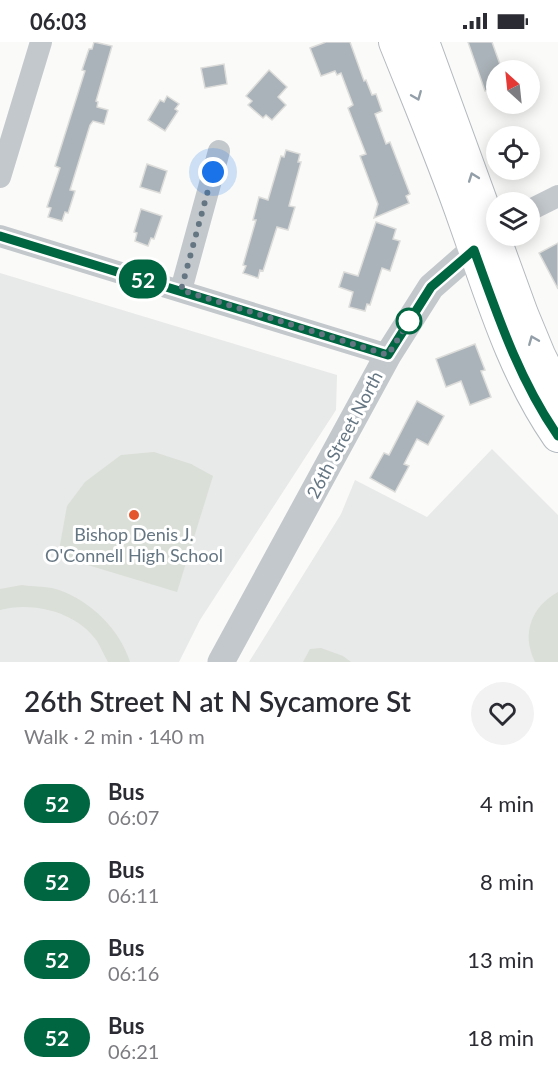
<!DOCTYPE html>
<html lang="en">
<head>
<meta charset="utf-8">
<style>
  :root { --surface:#fff; --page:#f2f2f3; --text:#2b2b33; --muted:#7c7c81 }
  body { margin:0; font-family:Lato,sans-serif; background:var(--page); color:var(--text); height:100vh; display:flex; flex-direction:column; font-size:22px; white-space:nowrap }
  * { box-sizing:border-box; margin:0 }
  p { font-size:20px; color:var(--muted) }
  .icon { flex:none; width:33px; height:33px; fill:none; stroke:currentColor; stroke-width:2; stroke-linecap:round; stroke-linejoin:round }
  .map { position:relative; height:620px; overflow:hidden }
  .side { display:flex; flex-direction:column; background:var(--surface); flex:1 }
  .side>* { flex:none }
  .badge { padding:0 12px; border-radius:20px; font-size:21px; line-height:39px }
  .needle { width:39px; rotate:333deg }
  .tools { position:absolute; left:486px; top:18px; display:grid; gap:12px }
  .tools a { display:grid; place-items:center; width:54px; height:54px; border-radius:50%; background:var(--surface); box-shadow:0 3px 15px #0003; font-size:30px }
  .you { position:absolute; width:30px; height:30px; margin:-15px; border:4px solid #fff; border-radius:50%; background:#1a73e8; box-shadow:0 0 0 9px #1a73e833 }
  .map>.badge { position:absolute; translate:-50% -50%; box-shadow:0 0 0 3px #fff }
  .round { display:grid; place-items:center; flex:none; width:63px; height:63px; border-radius:32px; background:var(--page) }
  .overview { display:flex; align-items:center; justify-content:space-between; height:102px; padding:0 24px }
  h1 { font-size:28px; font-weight:600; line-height:45px }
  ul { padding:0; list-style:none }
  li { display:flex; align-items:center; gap:18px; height:78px; padding:0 24px }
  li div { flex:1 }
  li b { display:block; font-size:22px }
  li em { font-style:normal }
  li .badge { min-width:66px; font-weight:700; text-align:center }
  .status { display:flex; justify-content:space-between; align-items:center; height:42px; padding:0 30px; background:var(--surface); direction:ltr }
  .status svg { height:16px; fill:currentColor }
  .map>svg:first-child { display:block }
  .built { fill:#e8e9e9 }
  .green { fill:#dadfd7 }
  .building { fill:#aab3b9; stroke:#dcdcda; stroke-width:1.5 }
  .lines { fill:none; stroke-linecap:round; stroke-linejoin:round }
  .secondary-casing { stroke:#b3babf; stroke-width:34 }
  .minor { stroke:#c3c8cc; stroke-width:22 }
  .tertiary { stroke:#c3c8cc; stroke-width:27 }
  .secondary { stroke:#fff; stroke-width:32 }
  .oneway { stroke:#939fa8 }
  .line-casing { stroke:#fff; stroke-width:14 }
  .line { stroke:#006641; stroke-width:9 }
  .walk { stroke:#657683; stroke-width:6; stroke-dasharray:0 10.8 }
  .stop-dot { fill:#fff; stroke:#006641; stroke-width:3 }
  .poi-dot { fill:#e4572e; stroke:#fff; stroke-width:2 }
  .labels { text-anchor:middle; stroke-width:6; stroke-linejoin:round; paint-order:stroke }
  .street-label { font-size:18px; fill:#657683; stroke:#fff }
  .poi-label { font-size:18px; fill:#657683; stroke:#fff }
</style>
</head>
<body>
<div class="status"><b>06:03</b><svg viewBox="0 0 49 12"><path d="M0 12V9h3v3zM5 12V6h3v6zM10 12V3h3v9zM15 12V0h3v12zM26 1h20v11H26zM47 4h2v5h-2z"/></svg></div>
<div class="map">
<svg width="558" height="620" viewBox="0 0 558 620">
  <rect width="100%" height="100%" fill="#fafaf8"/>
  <!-- built -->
  <g class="built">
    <polygon points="0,231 337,333 336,368 200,578 179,620 0,620"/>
    <polygon points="492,407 558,473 558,620 249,620 341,472 355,438 427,475"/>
  </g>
  <!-- green -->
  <g class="green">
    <polygon points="154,410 191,422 213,434 177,550 58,514 67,464 85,440 121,413"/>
    <path d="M22 543C34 545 48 544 59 548 91 559 120 588 130 620H108C104 613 101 606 97 599 77 570 33 559 0 568V547Z"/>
    <path d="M558 550V620H535C521 592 531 565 558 550Z"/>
    <polygon points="321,606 343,614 351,620 303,620 310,607"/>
  </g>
  <!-- building -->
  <g class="building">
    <polygon points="94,0 112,4 96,59 98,60 97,65 108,68 104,82 93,79 90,83 70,148 75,149 68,171 65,170 62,179 48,175 51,166 47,165 60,126 55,124 85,29 82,28 89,7 92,7"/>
    <polygon points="326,0 350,0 364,39 366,38 372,53 376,52 382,69 375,72 386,102 390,100 410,152 406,154 409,161 374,176 378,162 360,114 366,112 348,66 353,63 341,31 337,33 335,29 321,34 310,6"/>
    <polygon points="468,0 492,0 502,28 496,28 496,47 485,49"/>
    <polygon points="224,22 227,42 205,46 201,26"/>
    <polygon points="269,28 287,45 278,55 286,63 272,78 266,73 263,76 248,63 252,59 246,54"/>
    <polygon points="167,54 179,62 175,67 178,69 165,89 148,78 160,58 164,60"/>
    <polygon points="286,108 300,112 298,120 301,120 289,164 295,165 288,188 277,185 263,229 260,228 258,236 243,231 246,224 243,223 256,178 253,178 259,155 268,158 281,114 284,115"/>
    <polygon points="147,122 167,129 160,151 140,145"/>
    <polygon points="141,167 162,174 154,197 151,196 148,204 135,199 137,191 134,190"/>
    <polygon points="376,180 396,187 393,197 400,199 390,229 382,226 370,263 367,262 365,269 349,265 353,250 339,245 344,230 358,234"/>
    <polygon points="558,201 558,247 539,211"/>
    <polygon points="475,302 485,328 481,329 491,355 470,363 461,339 446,345 436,317"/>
    <polygon points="417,359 444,374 428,403 417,397 404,422 409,424 395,450 370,436 384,411 389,413"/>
  </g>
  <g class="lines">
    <!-- secondary casing -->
    <g class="secondary-casing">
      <g id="secondary">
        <path d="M395 0C419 60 444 119 465 180 491 253 513 329 558 394"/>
        <polyline points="423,0 522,272 539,313 558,351"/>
      </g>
    </g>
    <!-- minor -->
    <g class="minor">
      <polyline points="0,135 41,0"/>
      <polyline points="530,168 558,154"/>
      <polyline points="0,194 388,313"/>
      <polyline points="181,248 219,109"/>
    </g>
    <!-- tertiary -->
    <polyline class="tertiary" points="221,620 388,313 431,245 488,195"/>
    <!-- secondary -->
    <use href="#secondary" class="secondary"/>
  </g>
  <!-- one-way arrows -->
  <defs><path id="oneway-chevron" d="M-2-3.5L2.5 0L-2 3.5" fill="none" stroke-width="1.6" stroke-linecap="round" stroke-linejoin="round" transform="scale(1.5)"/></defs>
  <g class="oneway">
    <use href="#oneway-chevron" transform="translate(417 54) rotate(68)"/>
    <use href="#oneway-chevron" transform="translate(473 135) rotate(-110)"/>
    <use href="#oneway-chevron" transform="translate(533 298) rotate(-112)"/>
  </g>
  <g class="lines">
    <!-- line casing -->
    <g class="line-casing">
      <path id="line" d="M0 194 388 313 431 245 474 208C497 272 519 338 558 394"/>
    </g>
    <!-- line -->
    <use href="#line" class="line"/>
    <!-- walk -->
    <polyline class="walk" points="213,130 181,248 388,313 411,276 409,279"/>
  </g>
  <!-- markers -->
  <circle class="stop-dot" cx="409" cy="279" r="12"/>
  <circle class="poi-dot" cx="134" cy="473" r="6"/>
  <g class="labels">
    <!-- street labels -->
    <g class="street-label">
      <text transform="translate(345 393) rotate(-62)" y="6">26th Street North</text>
    </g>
    <!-- poi labels -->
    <g class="poi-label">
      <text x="134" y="499">Bishop Denis J.<tspan x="134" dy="21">O'Connell High School</tspan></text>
    </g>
  </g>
</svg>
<div class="tools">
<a><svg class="needle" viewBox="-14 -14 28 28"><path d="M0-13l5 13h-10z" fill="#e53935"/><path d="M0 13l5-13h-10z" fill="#7c7c81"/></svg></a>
<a><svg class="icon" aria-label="locate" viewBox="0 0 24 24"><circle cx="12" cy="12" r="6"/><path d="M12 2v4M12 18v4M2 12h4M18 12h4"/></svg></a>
<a><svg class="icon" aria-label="layers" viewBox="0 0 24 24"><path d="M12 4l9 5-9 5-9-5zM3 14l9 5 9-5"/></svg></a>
</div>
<div class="you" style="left:213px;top:130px"></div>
<b class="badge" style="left:143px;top:237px;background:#006641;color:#fff">52</b>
</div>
<section class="side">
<div class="overview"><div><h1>26th Street N at N Sycamore St</h1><p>Walk · 2 min · 140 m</p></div><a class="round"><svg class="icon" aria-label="heart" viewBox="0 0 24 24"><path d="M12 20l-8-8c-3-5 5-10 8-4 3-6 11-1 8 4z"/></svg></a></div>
<ul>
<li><span class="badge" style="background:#006641;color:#fff">52</span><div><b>Bus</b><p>06:07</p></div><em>4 min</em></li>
<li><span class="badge" style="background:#006641;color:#fff">52</span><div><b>Bus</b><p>06:11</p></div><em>8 min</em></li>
<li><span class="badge" style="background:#006641;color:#fff">52</span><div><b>Bus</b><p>06:16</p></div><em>13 min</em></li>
<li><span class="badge" style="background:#006641;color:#fff">52</span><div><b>Bus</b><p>06:21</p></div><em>18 min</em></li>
</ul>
</section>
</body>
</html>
